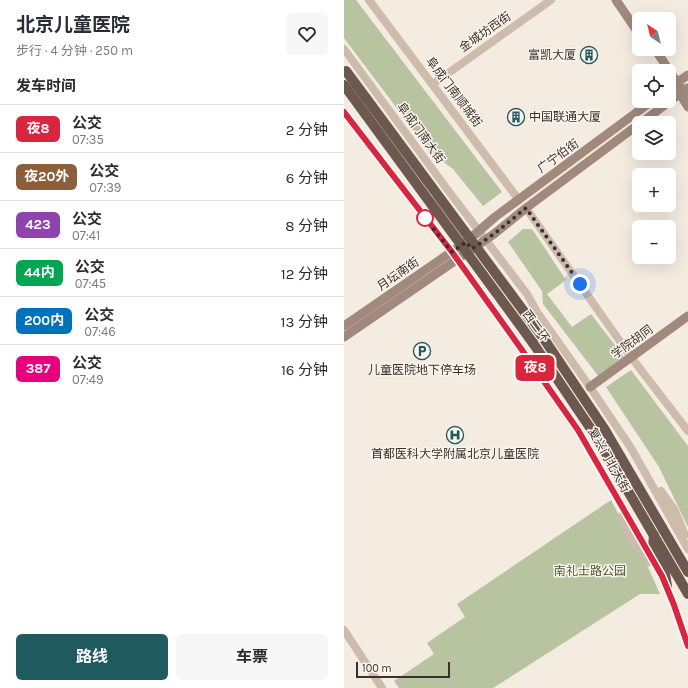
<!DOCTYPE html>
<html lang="zh">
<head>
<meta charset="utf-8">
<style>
  :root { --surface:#fff; --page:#f7f7f7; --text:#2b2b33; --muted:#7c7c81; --line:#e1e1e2; --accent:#1f5a5e }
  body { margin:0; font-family:Karla,"Noto Sans SC",sans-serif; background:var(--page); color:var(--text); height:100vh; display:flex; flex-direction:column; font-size:15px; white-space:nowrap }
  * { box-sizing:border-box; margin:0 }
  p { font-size:13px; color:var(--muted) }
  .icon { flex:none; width:22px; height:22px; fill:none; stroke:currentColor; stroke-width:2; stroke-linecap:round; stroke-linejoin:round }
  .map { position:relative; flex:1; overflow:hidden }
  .drawer { display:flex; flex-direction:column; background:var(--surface); width:344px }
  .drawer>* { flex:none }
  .badge { padding:0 8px; border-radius:6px; font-size:14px; line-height:26px }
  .needle { width:26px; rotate:325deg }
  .tools { position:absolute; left:288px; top:12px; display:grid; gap:8px }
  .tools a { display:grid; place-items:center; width:44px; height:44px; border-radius:6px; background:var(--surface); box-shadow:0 4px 16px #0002; font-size:20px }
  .scale { position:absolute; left:12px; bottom:10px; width:94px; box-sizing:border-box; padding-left:4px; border:2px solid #3b302b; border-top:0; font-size:11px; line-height:14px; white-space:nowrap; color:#3b302b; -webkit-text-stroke:3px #fbf5ee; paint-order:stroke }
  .you { position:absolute; width:20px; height:20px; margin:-10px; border:3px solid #fff; border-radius:50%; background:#1a73e8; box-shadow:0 0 0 6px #1a73e833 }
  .map>.badge { position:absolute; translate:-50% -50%; box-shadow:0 0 0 2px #fff }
  h2 { padding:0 16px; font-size:15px; line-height:36px }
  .round { display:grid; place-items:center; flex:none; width:42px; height:42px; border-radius:6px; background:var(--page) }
  .summary { display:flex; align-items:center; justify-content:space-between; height:68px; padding:0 16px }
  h1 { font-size:19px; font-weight:700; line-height:30px }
  .cta { display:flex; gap:8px; margin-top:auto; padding:8px 16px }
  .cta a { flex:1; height:46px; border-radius:6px; background:var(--accent); color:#fff; font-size:16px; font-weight:700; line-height:46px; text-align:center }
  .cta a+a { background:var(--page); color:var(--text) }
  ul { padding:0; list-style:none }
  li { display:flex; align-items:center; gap:12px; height:48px; padding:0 16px; border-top:1px solid var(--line) }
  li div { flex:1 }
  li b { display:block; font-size:15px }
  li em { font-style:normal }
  li .badge { min-width:44px; font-weight:700; text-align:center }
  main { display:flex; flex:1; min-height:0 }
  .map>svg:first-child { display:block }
  .green { fill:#b8c4a0 }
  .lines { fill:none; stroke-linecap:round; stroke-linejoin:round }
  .tertiary { stroke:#cdbbac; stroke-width:8 }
  .secondary { stroke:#a18a7d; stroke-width:9 }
  .trunk { stroke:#6c584f; stroke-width:10 }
  .trunk-bridge { stroke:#6c584f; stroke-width:10 }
  .line-casing { stroke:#fff; stroke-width:9 }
  .line { stroke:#d7263d; stroke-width:6 }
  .walk { stroke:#3b302b; stroke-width:4; stroke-dasharray:0 7.2 }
  .stop-dot { fill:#fff; stroke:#d7263d; stroke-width:2 }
  .labels { text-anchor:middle; stroke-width:3; stroke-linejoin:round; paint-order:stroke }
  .street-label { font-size:12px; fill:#3b302b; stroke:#fbf5ee }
  .poi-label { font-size:12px; fill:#3b302b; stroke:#fbf5ee }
  .park-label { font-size:12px; fill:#4a5a2e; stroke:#fbf5ee }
</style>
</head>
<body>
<main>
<section class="drawer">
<div class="summary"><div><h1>北京儿童医院</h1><p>步行 · 4 分钟 · 250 m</p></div><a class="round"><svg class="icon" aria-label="heart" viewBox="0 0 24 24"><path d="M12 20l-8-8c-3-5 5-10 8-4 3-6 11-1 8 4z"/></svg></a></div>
<h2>发车时间</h2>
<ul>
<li><span class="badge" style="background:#d7263d;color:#fff">夜8</span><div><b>公交</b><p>07:35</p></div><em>2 分钟</em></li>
<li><span class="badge" style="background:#8b5e3c;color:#fff">夜20外</span><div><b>公交</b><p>07:39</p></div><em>6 分钟</em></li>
<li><span class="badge" style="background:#8e44ad;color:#fff">423</span><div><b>公交</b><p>07:41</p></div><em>8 分钟</em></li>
<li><span class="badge" style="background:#00a651;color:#fff">44内</span><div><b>公交</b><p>07:45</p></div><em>12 分钟</em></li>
<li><span class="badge" style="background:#0072bc;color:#fff">200内</span><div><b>公交</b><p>07:46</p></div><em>13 分钟</em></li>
<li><span class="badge" style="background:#e6007e;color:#fff">387</span><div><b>公交</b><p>07:49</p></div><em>16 分钟</em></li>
</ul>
<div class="cta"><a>路线</a><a>车票</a></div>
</section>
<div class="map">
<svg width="344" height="688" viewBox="0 0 344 688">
  <rect width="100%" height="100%" fill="#f4ebe1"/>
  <!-- green -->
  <g class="green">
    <polygon points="0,0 12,0 158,192 139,206 109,169 85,151 0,38"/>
    <polygon points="179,229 188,229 222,280 203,294 228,327 247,314 280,357 255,377 199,304 198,291 164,242"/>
    <polygon points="287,370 344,446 344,527 315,467 262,387"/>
    <polygon points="267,500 278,521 281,531 290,548 298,557 304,567 316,594 296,594 149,688 55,688 50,681 90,654 83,643 121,617 113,604"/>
  </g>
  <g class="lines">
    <!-- tertiary -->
    <g class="tertiary">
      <polyline points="25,0 175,200"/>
      <polyline points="0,49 103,189 183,294 193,312 246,387 287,448 344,549"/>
      <polyline points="89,84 207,0"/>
      <polyline points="0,112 108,252 234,430 318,576 330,605 344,646"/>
      <polyline points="91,201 123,243"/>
      <polyline points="182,208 287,357 344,431"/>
      <polyline points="317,491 330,509 341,535"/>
      <polyline points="278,516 285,534 305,562"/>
      <polyline points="0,630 38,688"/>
    </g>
    <!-- secondary -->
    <g class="secondary">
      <polyline points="272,0 295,34"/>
      <polyline points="311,49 344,99"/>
      <polyline points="325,88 344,75"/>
      <polyline points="336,94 344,107"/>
      <polyline points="297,123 343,88"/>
      <polyline points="0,326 122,242 151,217 308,101"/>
      <polyline points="0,337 150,234 182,208 295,124"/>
      <polyline points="246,387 344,316"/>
    </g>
    <!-- trunk -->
    <g class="trunk">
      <polyline points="198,336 261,430 344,572"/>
      <polyline points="189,343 253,438 344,594"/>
      <polyline points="310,535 309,547 320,568 323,586"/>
    </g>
    <!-- trunk-bridge -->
    <g class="trunk-bridge">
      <polyline points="2,71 198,336"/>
      <polyline points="0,85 189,343"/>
    </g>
  </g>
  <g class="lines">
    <!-- line casing -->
    <g class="line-casing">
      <polyline id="line" points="0,112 108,252 178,350 234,430 318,576 330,605 344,646"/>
    </g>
    <!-- line -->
    <use href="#line" class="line"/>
    <!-- walk -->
    <polyline class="walk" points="81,218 108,252 122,242 128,249 150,234 182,208 236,284"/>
  </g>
  <!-- icons -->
  <defs>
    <g id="building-ring" transform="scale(0.9)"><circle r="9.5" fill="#fbf5ee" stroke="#1f5a5e" stroke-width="1.5"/><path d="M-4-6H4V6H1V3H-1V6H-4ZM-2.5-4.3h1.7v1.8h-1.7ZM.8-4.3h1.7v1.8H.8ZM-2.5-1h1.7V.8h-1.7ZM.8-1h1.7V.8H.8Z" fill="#1f5a5e"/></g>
    <g id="parking-ring" transform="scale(0.9)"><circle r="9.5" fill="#fbf5ee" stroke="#1f5a5e" stroke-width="1.5"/><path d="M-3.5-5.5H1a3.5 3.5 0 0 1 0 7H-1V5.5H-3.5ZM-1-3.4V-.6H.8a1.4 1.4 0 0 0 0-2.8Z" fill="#1f5a5e"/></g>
    <g id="hospital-ring" transform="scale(0.9)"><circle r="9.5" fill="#fbf5ee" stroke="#1f5a5e" stroke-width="1.5"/><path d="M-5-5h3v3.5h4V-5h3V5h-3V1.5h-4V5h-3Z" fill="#1f5a5e"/></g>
  </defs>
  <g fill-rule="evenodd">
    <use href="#building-ring" x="245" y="55"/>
    <use href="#building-ring" x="172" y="117"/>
    <use href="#parking-ring" x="78" y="351"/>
    <use href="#hospital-ring" x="111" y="435"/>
  </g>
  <!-- markers -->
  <circle class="stop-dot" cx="81" cy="218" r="8"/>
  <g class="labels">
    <!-- street labels -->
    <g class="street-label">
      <text transform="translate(141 32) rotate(-35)" y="4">金城坊西街</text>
      <text transform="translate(110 92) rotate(53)" y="4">阜成门南顺城街</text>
      <text transform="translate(77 133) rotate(54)" y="4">阜成门南大街</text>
      <text transform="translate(214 156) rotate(-36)" y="4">广宁伯街</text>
      <text transform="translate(54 274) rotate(-35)" y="4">月坛南街</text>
      <text transform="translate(192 326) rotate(54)" y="4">西二环</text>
      <text transform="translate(288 342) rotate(-36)" y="4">学院胡同</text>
      <text transform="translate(265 460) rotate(61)" y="4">复兴门北大街</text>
    </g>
    <!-- poi labels -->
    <g class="poi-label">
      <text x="232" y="59" text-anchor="end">富凯大厦</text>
      <text x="185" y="121" text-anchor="start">中国联通大厦</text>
      <text x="78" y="374">儿童医院地下停车场</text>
      <text x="111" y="458">首都医科大学附属北京儿童医院</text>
    </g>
    <!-- park labels -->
    <g class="park-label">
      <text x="246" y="575">南礼士路公园</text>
    </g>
  </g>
</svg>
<div class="tools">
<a><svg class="needle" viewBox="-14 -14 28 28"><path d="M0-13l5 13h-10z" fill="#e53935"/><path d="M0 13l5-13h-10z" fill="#7c7c81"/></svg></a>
<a><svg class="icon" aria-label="locate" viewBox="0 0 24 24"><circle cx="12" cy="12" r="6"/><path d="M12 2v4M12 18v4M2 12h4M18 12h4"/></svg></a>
<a><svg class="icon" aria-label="layers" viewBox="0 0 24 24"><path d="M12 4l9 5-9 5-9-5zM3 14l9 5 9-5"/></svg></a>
<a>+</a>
<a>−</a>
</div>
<div class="scale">100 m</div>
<div class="you" style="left:236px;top:284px"></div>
<b class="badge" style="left:191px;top:368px;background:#d7263d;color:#fff">夜8</b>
</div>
</main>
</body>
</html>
